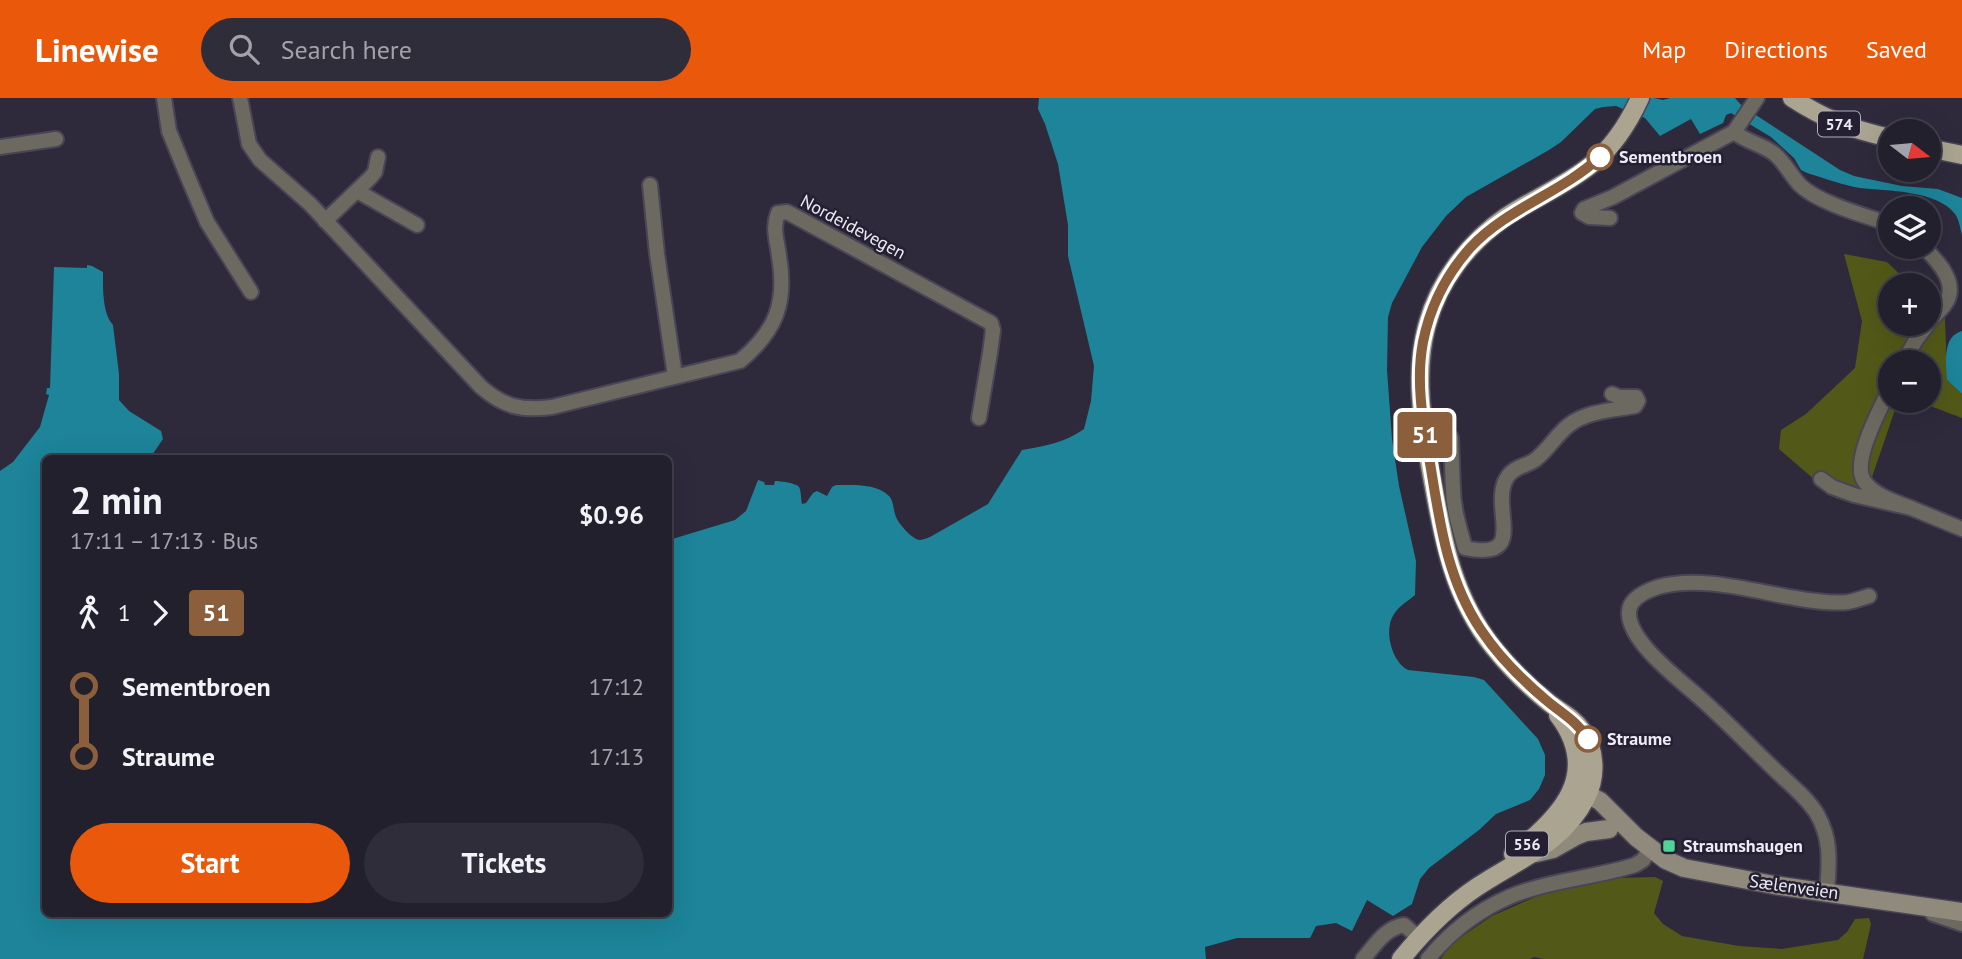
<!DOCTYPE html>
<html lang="en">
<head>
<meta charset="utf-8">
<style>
  :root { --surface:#22202d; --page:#2e2d39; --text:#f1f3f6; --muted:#a2a3aa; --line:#3f3e49; --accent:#ea580c }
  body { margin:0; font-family:"PT Sans",sans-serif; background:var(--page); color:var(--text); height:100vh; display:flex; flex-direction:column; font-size:26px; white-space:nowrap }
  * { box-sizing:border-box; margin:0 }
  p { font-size:23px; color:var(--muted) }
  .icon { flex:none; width:38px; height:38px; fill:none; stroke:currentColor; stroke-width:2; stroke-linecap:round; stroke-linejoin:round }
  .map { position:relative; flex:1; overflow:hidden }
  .sheet { position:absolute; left:42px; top:357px; width:630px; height:462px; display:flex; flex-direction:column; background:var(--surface); border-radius:10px; box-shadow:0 7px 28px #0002,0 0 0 2px var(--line) }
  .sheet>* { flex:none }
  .badge { padding:0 14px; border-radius:5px; font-size:24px; line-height:46px }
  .needle { width:46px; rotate:106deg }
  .fabs { position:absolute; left:1878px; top:21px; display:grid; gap:14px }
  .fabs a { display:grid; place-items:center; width:63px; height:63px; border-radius:50%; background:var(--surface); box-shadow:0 7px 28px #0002,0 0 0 2px var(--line); font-size:35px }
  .map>.badge { position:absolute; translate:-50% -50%; box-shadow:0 0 0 4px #fff }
  .legs { display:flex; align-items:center; gap:10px; height:77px; padding:0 28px; font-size:23px }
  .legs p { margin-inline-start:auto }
  .head { display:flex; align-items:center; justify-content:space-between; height:119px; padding:0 28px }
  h1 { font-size:38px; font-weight:800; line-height:52px }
  .primary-button { display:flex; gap:14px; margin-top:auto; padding:14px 28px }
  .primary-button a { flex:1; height:80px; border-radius:42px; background:var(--accent); color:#fff; font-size:28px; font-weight:800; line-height:80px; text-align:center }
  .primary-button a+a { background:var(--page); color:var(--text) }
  ul { padding:0 28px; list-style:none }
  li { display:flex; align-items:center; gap:24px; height:70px; font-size:26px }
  li i { display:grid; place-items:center; width:10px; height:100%; margin:0 9px; background:currentColor }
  li i::after { content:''; width:18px; height:18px; margin:-9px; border:5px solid; border-radius:50%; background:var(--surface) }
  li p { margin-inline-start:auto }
  li:first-child i { background:linear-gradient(#0000 50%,currentColor 0) }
  li:last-child i { background:linear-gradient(currentColor 50%,#0000 0) }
  header { display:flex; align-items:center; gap:42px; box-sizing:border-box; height:98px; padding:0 35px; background:var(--accent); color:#fff }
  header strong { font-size:33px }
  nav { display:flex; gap:38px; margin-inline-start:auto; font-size:24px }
  .search { width:490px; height:63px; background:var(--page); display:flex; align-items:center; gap:18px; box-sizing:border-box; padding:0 24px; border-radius:38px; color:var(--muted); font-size:26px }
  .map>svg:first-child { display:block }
  .green { fill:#525918 }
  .water { fill:#1d8499 }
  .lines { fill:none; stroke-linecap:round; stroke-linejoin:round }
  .street-casing { stroke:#494556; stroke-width:18 }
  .secondary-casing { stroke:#494556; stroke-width:21 }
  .primary-casing { stroke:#494556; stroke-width:21 }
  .street { stroke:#6c6960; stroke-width:14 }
  .secondary { stroke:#8f8a7c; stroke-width:18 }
  .primary { stroke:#aaa491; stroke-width:18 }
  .line-1-casing { stroke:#fff; stroke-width:16 }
  .line-1 { stroke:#8b5e3c; stroke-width:10 }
  .stop-1-dot { fill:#fff; stroke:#8b5e3c; stroke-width:3.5 }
  .poi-dot { fill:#4fd399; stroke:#242031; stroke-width:2.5 }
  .labels { text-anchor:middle; stroke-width:5; stroke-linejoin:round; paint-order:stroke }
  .shield { fill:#242031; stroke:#b0adba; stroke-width:2 }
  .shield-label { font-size:16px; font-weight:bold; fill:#eceaf5 }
  .stop-label { font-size:18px; font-weight:bold; fill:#eceaf5; stroke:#242031; text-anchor:start }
  .street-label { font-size:18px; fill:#eceaf5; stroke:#242031 }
  .poi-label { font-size:18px; font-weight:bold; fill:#eceaf5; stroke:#242031; text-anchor:start }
</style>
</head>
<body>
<header>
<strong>Linewise</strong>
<div class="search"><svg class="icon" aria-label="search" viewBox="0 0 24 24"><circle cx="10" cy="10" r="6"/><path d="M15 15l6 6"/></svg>Search here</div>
<nav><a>Map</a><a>Directions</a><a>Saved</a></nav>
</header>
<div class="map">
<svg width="1962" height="861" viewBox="0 0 1962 861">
  <rect width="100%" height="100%" fill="#2e2a3c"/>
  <!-- green -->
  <g class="green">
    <polygon points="1844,156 1887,164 1911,187 1890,187 1890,226 1928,226 1929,205 1945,220 1947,282 1962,296 1962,320 1917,303 1928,303 1928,264 1890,264 1890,303 1898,303 1870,385 1837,401 1779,351 1781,332 1806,316 1855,270 1862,223"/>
    <polygon points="1655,779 1663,783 1654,815 1663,826 1682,838 1739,848 1782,851 1838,842 1847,834 1855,821 1869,820 1871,826 1863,861 1544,861 1534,859 1530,861 1441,861 1451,846 1492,818 1549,793 1616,780"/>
  </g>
  <!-- water -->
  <g class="water">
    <path d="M1039 0H1654L1663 2 1670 0H1735L1742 8 1840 72 1854 78 1902 88 1938 91 1962 100V137C1960 130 1959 121 1955 116 1937 92 1887 93 1860 90 1842 87 1824 80 1807 75L1801 72 1794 60 1771 39 1731 15 1726 17 1723 25 1700 36 1691 21 1660 38 1645 20 1616 8 1603 9 1595 11 1561 44 1549 52 1466 99 1446 118 1422 149 1392 205 1388 219 1387 272 1392 341 1399 388 1416 463 1415 497C1408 503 1399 508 1394 516 1383 532 1392 564 1408 572L1474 579 1484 582 1538 641 1545 657V677L1539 691 1530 702 1496 716 1479 732 1429 770 1420 781 1412 806 1393 818 1367 802 1352 833 1336 825 1316 828 1310 840H1237L1205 849 1206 861H0V373L13 364 40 329 49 297 46 296 47 290H50L54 169 87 170V167L92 168 103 174C103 189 102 215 113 227L119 276V302L129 313 161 333 163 341 150 360H46V816H668L669 442 735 422 746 413 758 382 764 384 765 387H774L775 383C780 383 796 385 799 389 801 391 801 403 802 406L806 405 813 395 817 393 827 398 832 389 836 387C852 387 877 385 889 398 894 403 893 412 896 419 899 426 911 440 919 442 922 442 927 440 930 439L988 406 1022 352C1045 348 1064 345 1084 331L1091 303 1094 268 1068 158V127L1058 66 1045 26 1038 11Z"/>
    <path d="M1962 233V296L1947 282C1946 266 1942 238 1962 233Z"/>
  </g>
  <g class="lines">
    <!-- street casing -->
    <g class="street-casing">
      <g id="street">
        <polyline points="164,0 169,33 187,77 207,124 251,194"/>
        <path d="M240 0 249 46 260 62 310 106 481 289C504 309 522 313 552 309L740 263C776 233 787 205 779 158 777 141 772 131 778 115L787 114 991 225 993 232 990 255 979 320"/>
        <path d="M1734 34C1747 44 1760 46 1772 54 1784 62 1790 77 1800 87 1818 105 1866 118 1890 126"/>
        <polyline points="0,49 56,41"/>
        <polyline points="650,87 657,156 675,278"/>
        <polyline points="357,93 417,127"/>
        <polyline points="1610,120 1589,119 1582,115 1584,111 1613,99 1734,34 1757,0"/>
        <polyline points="325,123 371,79 375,74 378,59"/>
        <path d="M1924 149C1935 161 1954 179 1949 198 1947 207 1935 217 1928 225"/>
        <polyline points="1903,264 1916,242 1928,226"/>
        <path d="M1890 290C1881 310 1851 363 1864 383 1873 397 1896 404 1911 410"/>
        <path d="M1426 346 1451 340C1452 357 1452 373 1453 390 1453 411 1460 431 1465 450 1532 464 1487 407 1508 378 1514 369 1526 368 1535 362 1548 352 1556 337 1569 327 1587 313 1614 312 1635 308L1638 303 1636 299H1619L1612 296"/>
        <polyline points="1821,381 1832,389 1854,397 1911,410 1962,431"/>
        <path d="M1827 794C1829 765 1832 742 1817 716 1806 698 1788 685 1773 670 1749 647 1725 622 1700 600 1679 581 1630 545 1629 516 1628 501 1646 493 1658 489 1700 477 1753 493 1795 500 1812 503 1831 506 1848 504 1855 503 1862 500 1869 498"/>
        <polyline points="1929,810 1933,816 1962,826"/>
        <path d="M1363 861C1375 847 1385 830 1404 827L1418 839"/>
        <path d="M1428 861C1450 834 1477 813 1509 799 1549 782 1594 780 1635 767L1643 762 1651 750"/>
      </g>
    </g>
    <!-- secondary casing -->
    <g class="secondary-casing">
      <g id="secondary">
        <polyline points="1575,698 1588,697 1600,703 1636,739 1666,762 1684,770 1774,787 1962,814"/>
        <polyline points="1536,755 1553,751 1576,738 1586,734 1609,731"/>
      </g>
    </g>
    <!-- primary casing -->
    <g class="primary-casing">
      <g id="primary">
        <path d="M1792 0C1826 22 1851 31 1890 40"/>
        <polyline points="1928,50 1962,57"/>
        <path d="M1513 756C1560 720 1603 676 1558 617"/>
        <path d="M1401 861C1423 834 1447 809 1477 789 1517 762 1563 746 1586 700 1597 679 1596 651 1582 632 1573 619 1559 613 1548 604 1528 588 1509 569 1493 549 1450 495 1442 435 1430 369 1422 322 1414 274 1427 227 1439 182 1469 144 1507 118 1535 100 1566 87 1592 66 1614 48 1628 26 1640 0"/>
      </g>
    </g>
    <!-- street -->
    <use href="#street" class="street"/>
    <!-- secondary -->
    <use href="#secondary" class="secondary"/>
    <!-- primary -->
    <use href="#primary" class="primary"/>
  </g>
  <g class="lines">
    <!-- line-1 casing -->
    <g class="line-1-casing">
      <path id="line-1" d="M1588 641C1577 623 1561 615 1546 602 1521 581 1499 559 1481 532 1448 483 1440 427 1431 371 1424 329 1415 286 1423 244 1430 209 1446 177 1470 150 1507 110 1561 95 1600 59"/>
    </g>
    <!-- line-1 -->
    <use href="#line-1" class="line-1"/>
  </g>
  <!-- markers -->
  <g class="stop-1-dot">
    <circle cx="1600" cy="59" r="12"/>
    <circle cx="1588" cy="641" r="12"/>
  </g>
  <rect class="poi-dot" x="1662" y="741" width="14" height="14" rx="3.5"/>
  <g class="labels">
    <!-- shield labels -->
    <g class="shield">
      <rect x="1818" y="13.5" width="42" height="25" rx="5"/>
      <rect x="1506" y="733.5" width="42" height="25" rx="5"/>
    </g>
    <g class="shield-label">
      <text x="1839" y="32">574</text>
      <text x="1527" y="752">556</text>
    </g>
    <!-- stop labels -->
    <g class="stop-label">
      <text x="1619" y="65">Sementbroen</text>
      <text x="1607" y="647">Straume</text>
    </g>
    <!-- street labels -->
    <g class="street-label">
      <text transform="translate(853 129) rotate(28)" y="6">Nordeidevegen</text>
      <text transform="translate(1794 789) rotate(8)" y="6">Sælenveien</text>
    </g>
    <!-- poi labels -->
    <g class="poi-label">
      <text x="1683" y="754">Straumshaugen</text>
    </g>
  </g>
</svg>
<div class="fabs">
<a><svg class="needle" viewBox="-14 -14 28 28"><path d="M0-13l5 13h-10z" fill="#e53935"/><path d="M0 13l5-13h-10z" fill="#a2a3aa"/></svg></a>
<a><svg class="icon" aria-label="layers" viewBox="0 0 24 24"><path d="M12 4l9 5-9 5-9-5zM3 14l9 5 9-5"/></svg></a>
<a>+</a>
<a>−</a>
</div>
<b class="badge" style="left:1425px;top:337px;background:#8b5e3c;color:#fff">51</b>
<section class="sheet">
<div class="head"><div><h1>2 min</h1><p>17:11 – 17:13 · Bus</p></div><b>$0.96</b></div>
<div class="legs"><svg class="icon" aria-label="walk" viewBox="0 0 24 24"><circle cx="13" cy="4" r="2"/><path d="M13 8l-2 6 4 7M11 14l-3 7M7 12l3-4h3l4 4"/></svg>1<svg class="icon" aria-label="forward" viewBox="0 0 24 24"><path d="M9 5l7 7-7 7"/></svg><b class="badge" style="background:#8b5e3c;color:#fff">51</b></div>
<ul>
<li><i style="color:#8b5e3c"></i><b>Sementbroen</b><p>17:12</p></li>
<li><i style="color:#8b5e3c"></i><b>Straume</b><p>17:13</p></li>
</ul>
<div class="primary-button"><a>Start</a><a>Tickets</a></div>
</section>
</div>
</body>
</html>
